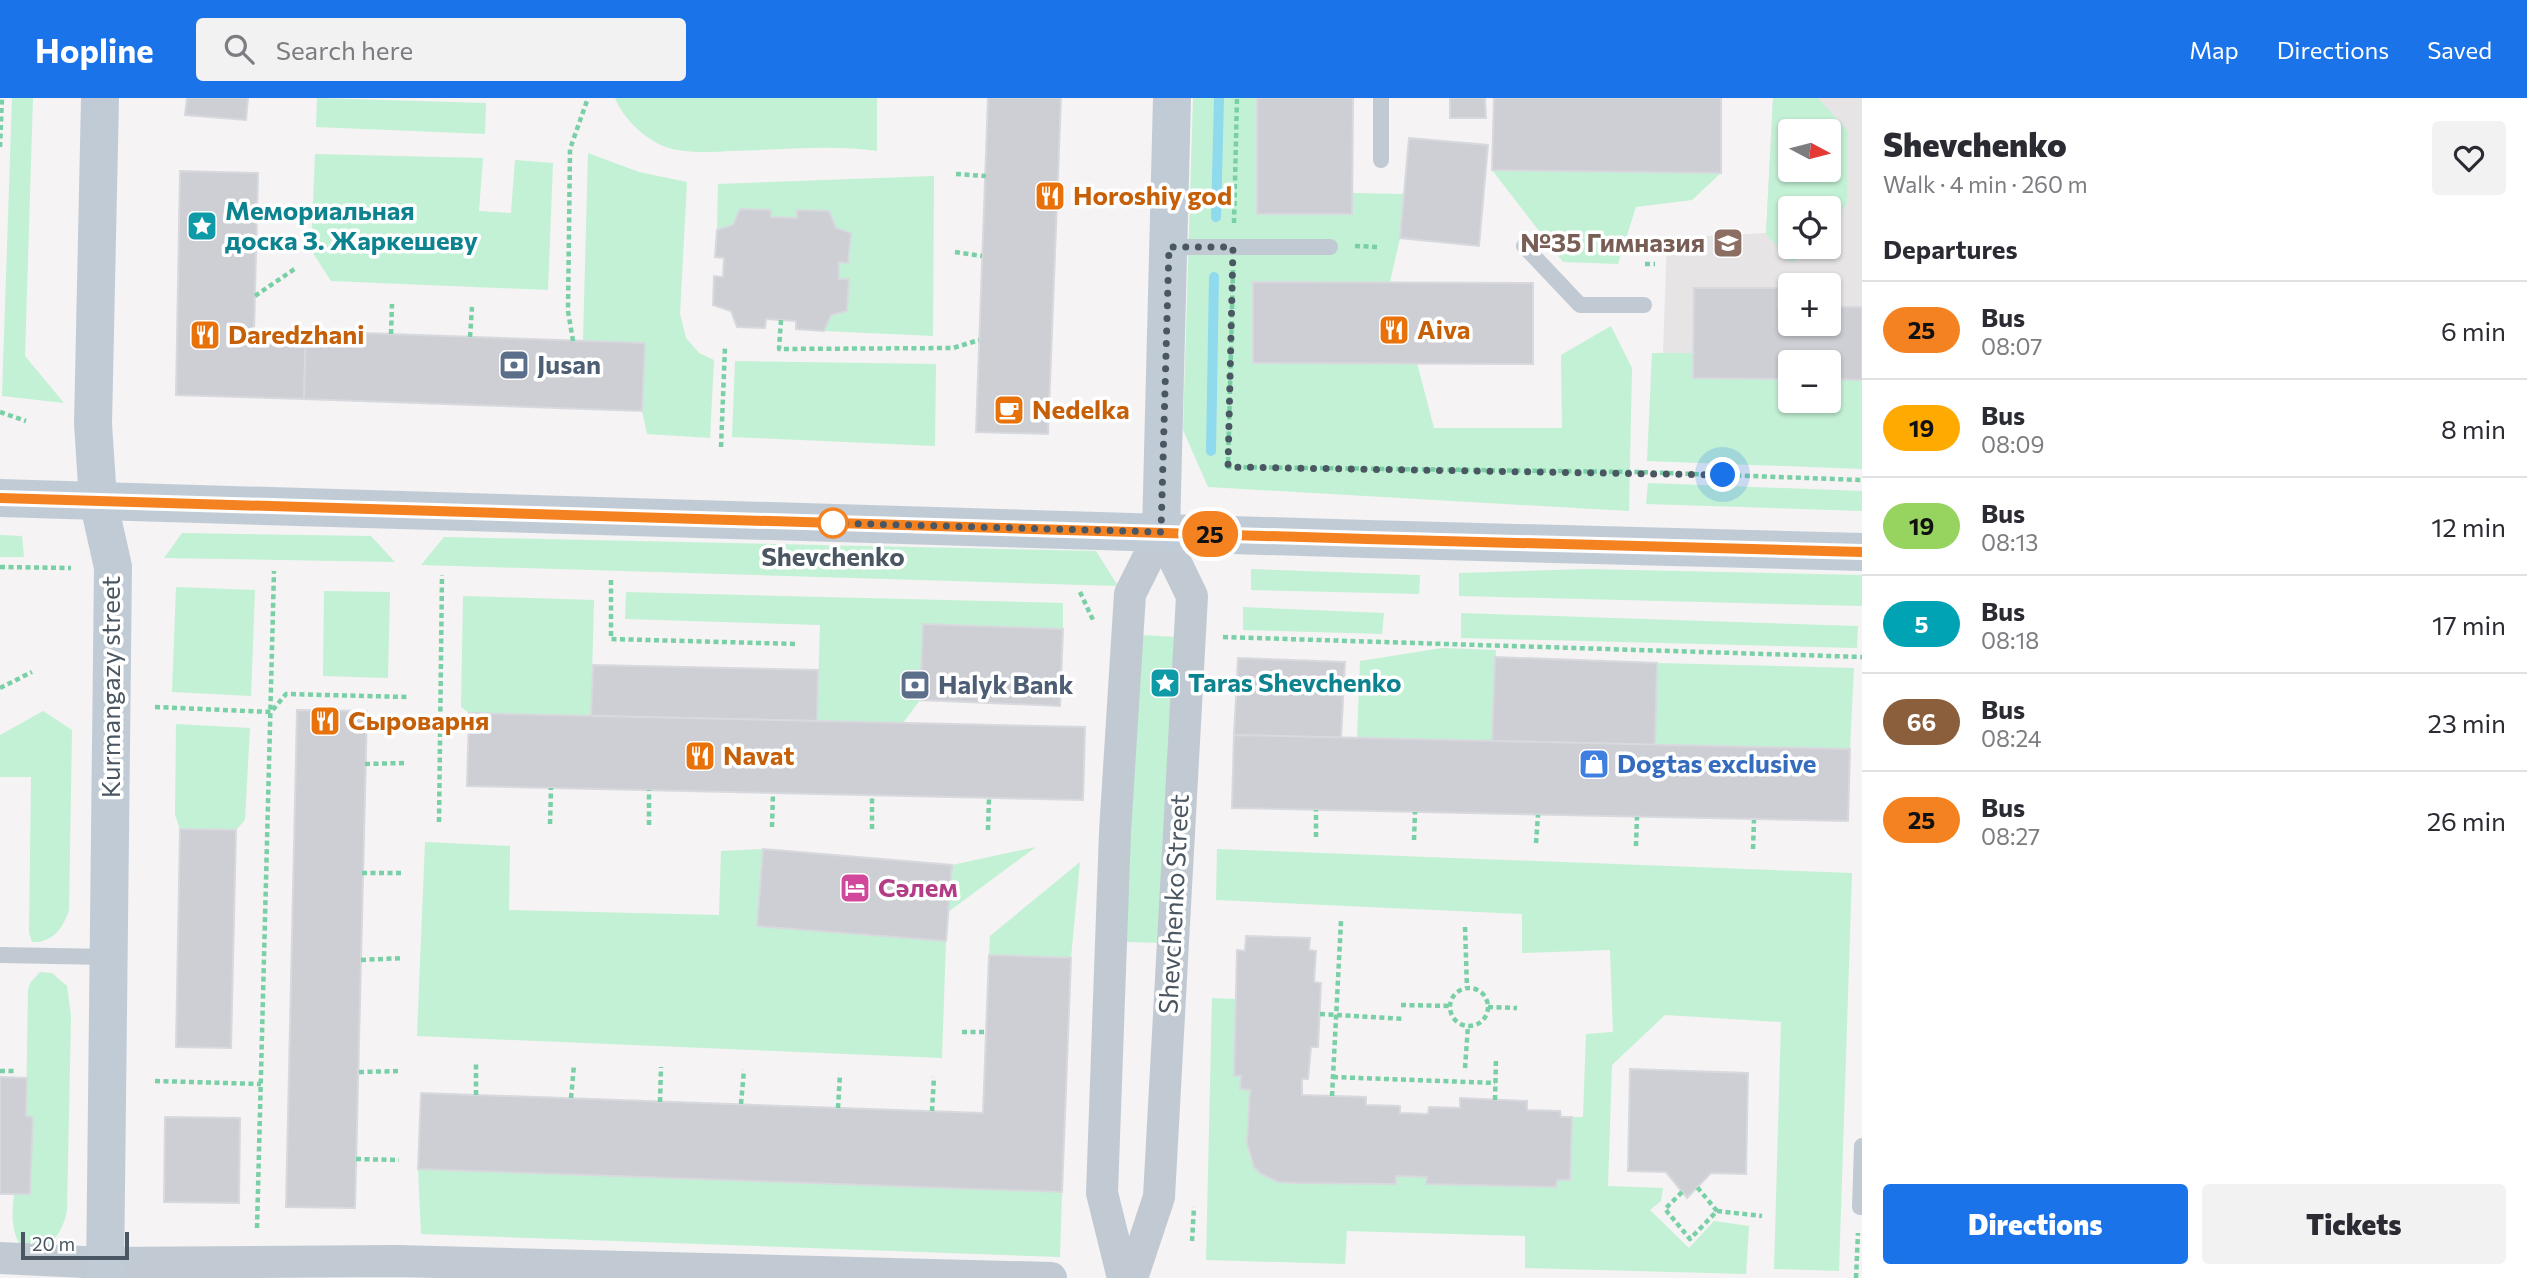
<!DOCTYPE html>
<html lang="en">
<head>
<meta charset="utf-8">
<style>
  :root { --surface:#fff; --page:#f2f2f3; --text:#2b2b33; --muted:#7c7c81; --line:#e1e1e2; --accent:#1a73e8 }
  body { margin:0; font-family:Commissioner,sans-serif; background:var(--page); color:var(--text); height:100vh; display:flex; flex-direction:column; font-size:26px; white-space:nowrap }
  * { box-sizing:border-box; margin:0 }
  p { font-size:23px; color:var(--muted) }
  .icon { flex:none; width:38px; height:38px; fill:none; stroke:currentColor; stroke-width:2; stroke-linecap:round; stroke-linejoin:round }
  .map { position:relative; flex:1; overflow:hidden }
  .drawer { display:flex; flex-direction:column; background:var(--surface); width:665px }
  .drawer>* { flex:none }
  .badge { padding:0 14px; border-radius:23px; font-size:24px; line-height:46px }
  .needle { width:46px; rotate:97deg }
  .buttons { position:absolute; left:1778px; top:21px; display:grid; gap:14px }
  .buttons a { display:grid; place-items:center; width:63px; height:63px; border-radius:7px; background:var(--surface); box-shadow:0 2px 5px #0004; font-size:35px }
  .scale { position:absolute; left:21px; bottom:18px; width:108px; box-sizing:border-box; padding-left:7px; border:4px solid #4a5661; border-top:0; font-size:19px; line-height:24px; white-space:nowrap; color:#4a5661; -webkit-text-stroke:5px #fff; paint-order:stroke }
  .you { position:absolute; width:35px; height:35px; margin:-18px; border:5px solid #fff; border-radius:50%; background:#1a73e8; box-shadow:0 0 0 10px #1a73e833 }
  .map>.badge { position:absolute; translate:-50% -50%; box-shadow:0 0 0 4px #fff }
  h2 { padding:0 21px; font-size:26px; line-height:63px }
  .round { display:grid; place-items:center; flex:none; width:74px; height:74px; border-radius:7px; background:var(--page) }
  .summary { display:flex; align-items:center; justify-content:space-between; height:119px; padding:0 21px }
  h1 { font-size:33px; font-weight:800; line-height:52px }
  .button { display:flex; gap:14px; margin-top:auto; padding:14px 21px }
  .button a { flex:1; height:80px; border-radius:7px; background:var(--accent); color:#fff; font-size:28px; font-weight:800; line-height:80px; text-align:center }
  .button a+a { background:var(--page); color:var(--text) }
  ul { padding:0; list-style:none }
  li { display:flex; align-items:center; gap:21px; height:98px; padding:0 21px; border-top:2px solid var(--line) }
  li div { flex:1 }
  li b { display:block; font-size:26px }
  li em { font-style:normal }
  li .badge { min-width:77px; font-weight:700; text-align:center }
  header { display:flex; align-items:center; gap:42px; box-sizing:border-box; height:98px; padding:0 35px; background:var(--accent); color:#fff }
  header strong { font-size:33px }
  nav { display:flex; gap:38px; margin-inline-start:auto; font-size:24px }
  .search { width:490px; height:63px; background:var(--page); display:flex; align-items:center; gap:18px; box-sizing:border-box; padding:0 24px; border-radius:7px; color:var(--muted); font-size:26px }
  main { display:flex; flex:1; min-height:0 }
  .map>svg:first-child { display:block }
  .education { fill:#e6e4e5; fill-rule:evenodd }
  .green { fill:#c3f1d5; fill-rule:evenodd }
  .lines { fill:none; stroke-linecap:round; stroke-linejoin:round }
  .stream { stroke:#90daee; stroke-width:10 }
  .building { fill:#cdcfd5; stroke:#d7d9de; stroke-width:2 }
  .path { stroke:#7ad0a6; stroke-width:4.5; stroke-dasharray:5 3.5; stroke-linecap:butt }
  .lane { stroke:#c1cad2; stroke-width:16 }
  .street { stroke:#c1cad2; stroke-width:32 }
  .secondary { stroke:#c1cbd6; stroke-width:38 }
  .line-casing { stroke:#fff; stroke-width:16 }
  .line { stroke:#f58220; stroke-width:10 }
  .walk { stroke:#4a5661; stroke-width:7; stroke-dasharray:0 12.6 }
  .stop-dot { fill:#fff; stroke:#f58220; stroke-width:3.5 }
  .labels { text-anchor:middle; stroke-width:7; stroke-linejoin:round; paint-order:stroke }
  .food-label { font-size:26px; font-weight:bold; fill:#c56008; stroke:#fff; text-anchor:start }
  .culture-label { font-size:26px; font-weight:bold; fill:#0d838f; stroke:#fff; text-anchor:start }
  .education-label { font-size:26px; font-weight:bold; fill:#785e54; stroke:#fff; text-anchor:end }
  .service-label { font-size:26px; font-weight:bold; fill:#4e5e75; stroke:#fff; text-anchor:start }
  .stop-label { font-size:26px; font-weight:bold; fill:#4a5661; stroke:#fff }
  .street-label { font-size:26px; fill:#4a5661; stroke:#fff }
  .shop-label { font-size:26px; font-weight:bold; fill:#366cbe; stroke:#fff; text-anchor:start }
  .hotel-label { font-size:26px; font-weight:bold; fill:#b23c85; stroke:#fff; text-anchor:start }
</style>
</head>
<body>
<header>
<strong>Hopline</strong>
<div class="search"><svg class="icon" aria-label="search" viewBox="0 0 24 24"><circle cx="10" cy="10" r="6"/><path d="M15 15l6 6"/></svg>Search here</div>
<nav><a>Map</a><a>Directions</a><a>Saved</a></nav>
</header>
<main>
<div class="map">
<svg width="1862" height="1180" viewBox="0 0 1862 1180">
  <rect width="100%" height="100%" fill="#f5f3f3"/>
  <!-- education -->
  <path class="education" d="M1773 0H1862V282L1829 281V264H1790V281L1693 280V255H1663L1667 140 1766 135ZM1790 33H1829V72H1790ZM1790 110H1829V149H1790ZM1790 187H1829V226H1790Z"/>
  <!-- green -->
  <g class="green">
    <polygon points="12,0 33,0 25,258 64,305 2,298"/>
    <polygon points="317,0 486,5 485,36 316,29"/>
    <path d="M615 0H877V53C833 46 777 52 732 53 711 54 683 56 663 48 643 39 623 20 615 0Z"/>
    <polygon points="1193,0 1257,0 1257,116 1352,116 1352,95 1404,96 1400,140 1390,184 1253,184 1253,264 1417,265 1434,330 1562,330 1561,257 1611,228 1632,270 1629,413 1208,389 1183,332"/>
    <path d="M1773 0H1818L1848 33 1847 106 1829 125V110H1790V149H1807L1792 165 1766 136ZM1829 33V72H1790V33Z"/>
    <polygon points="588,55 639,74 687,84 680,216 686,240 699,255 714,262 710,340 647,336 642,313 645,246 583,243"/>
    <polygon points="315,56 483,60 479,113 511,115 515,62 553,65 548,192 331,183 311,152"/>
    <polygon points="1492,72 1721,75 1692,102 1636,109 1618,166 1563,164"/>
    <polygon points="934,78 933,238 824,233 831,217 847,213 849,182 839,181 839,164 848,164 851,136 836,130 832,122 798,112 797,120 771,119 770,112 740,111 733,127 717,132 718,86"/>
    <polygon points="1652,255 1693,255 1693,280 1790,281 1790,303 1829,303 1829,281 1862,282 1862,371 1647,363"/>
    <polygon points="735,263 936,266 935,348 732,339"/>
    <polygon points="1648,385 1862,393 1862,413 1646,406"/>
    <polygon points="182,435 371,438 395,464 164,460"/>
    <polygon points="0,437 22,438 24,459 0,459"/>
    <polygon points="444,439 1096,453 1118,488 421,467"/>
    <polygon points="1251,471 1420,477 1419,496 1251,492"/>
    <polygon points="1586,471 1862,477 1862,508 1459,498 1459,475"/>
    <polygon points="176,489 255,492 251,598 172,594"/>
    <polygon points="324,493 390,494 388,580 323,578"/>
    <polygon points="626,494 1063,505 1063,531 923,526 920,602 903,625 817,623 820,527 625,521"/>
    <polygon points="463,498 594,502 591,618 469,615 461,609"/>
    <polygon points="1243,509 1384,515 1382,536 1243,532"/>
    <polygon points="1461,515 1858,528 1857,550 1461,540"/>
    <polygon points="1140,537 1179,539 1164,845 1124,844"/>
    <polygon points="1442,550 1496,552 1492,643 1357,640 1360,563"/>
    <polygon points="1657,565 1854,570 1850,651 1655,647"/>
    <path d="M43 613 72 632 69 812C63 830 53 845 32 844L29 835 31 679H0V637Z"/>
    <polygon points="176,626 250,630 245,722 236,732 180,731 175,717"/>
    <polygon points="425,744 510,748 509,812 719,817 721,753 763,751 757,828 946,843 942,960 417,938"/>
    <polygon points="1036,749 948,814 952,767"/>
    <path d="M1217 751 1852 775 1839 1173 1774 1171 1781 924 1665 917 1612 967 1608 1088 1663 1090 1661 1103 1650 1112 1689 1150 1714 1123 1749 1128 1746 1176 1525 1170V1138L1347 1133 1345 1166 1206 1162 1212 900 1236 901 1234 977 1241 978 1240 991 1250 992C1248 1028 1235 1079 1285 1085L1395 1086 1396 1078 1427 1079V1086L1556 1089 1557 1082H1570L1572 1019H1583L1586 936 1613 934 1610 852 1522 855V816L1216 802Z"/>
    <polygon points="1080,764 1071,860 989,857 990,838"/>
    <path d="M40 874 52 875 67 888 71 918 67 1112C64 1129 58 1139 44 1150L19 1145C11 1130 12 1113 14 1096H30L33 1019 26 1018 28 892 30 885Z"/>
    <polygon points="418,1071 1062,1094 1060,1159 421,1136"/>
  </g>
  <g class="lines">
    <!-- stream -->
    <g class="stream">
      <polyline points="1216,119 1219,0"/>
      <polyline points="1211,353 1214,179"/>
    </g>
  </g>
  <!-- building -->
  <g class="building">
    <polygon points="187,0 248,0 246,22 185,17"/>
    <polygon points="988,0 1061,0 1048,336 976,334"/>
    <polygon points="1257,0 1353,0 1352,116 1257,116"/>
    <polygon points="1450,0 1485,0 1486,20 1450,20"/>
    <polygon points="1494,0 1721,0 1721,75 1492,72"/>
    <polygon points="1409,40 1488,47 1479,148 1400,140"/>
    <polygon points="180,73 258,75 254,233 306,233 304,301 176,297"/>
    <polygon points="740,111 771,112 771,119 797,120 797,112 829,113 836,130 851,135 848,165 839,164 839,181 849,181 847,213 831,217 824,233 796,231 796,223 766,221 765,230 737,229 731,213 713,207 714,178 723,179 724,160 715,159 717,132 733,127"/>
    <polygon points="1253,184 1533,185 1533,266 1253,265"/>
    <polygon points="1694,190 1778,190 1778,209 1790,209 1790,226 1829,226 1829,209 1862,209 1862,282 1829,281 1829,264 1790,264 1790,281 1693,280"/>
    <polygon points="306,233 645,245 642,313 304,301"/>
    <polygon points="923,526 1063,531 1060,608 920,602"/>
    <polygon points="1495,559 1657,565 1655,647 1492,643"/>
    <polygon points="1238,560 1345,564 1341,640 1234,637"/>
    <polygon points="593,567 818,572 817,623 591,618"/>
    <polygon points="297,612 367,613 355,1110 286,1109"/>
    <polygon points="469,615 1085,629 1083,702 467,688"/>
    <polygon points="1234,637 1850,651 1848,723 1232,710"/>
    <polygon points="180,731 236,732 231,950 176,949"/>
    <polygon points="763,751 952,767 946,843 757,828"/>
    <polygon points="1246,838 1310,840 1309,852 1316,853 1314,884 1321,885 1318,949 1311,949 1308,981 1302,981 1302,997 1366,999 1366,1007 1400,1008 1400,1015 1428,1016 1429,1009 1460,1010 1460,1000 1527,1003 1527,1012 1560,1013 1561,1019 1572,1019 1570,1082 1557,1082 1556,1089 1426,1086 1427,1079 1396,1078 1396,1086 1295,1085 1278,1084 1261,1076 1254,1069 1247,1045 1250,992 1240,991 1241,978 1234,978 1237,852 1245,853"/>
    <polygon points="989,857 1071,860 1062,1094 418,1071 421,995 983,1015"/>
    <polygon points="1630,971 1748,975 1746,1076 1711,1075 1687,1100 1666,1074 1628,1073"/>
    <polygon points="0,979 27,980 26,1018 33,1019 30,1096 0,1096"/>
    <polygon points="165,1019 240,1020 239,1105 164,1104"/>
  </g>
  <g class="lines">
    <!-- path -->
    <g class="path">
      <polyline points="0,49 2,0"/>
      <polyline points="956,76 986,78"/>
      <polyline points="256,115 293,115"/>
      <polyline points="1234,125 1237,0"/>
      <polyline points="1355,148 1380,149"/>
      <polyline points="955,154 982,158"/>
      <polyline points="1645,166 1655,166"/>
      <polyline points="1233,172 1228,369 1639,374 1862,382"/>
      <polyline points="255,198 296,170"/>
      <polyline points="781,222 779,251 953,250 979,242"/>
      <polyline points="391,236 392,206"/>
      <polyline points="470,239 472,209"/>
      <polyline points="573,243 568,213 570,51 588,0"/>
      <polyline points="0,314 26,323"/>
      <polyline points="721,349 725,249"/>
      <polyline points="0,469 71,470"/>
      <polyline points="611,482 611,541 797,546"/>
      <polyline points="1080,494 1093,522"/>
      <polyline points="1223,539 1862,559"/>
      <polyline points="0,590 32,574"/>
      <polyline points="155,609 271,614 286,596 407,599"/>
      <polyline points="365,666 405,665"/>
      <polyline points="439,724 442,477"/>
      <polyline points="550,726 551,690"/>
      <polyline points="649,727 649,692"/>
      <polyline points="772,729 773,695"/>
      <polyline points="872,731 872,697"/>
      <polyline points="988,732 989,700"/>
      <polyline points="1316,739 1316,712"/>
      <polyline points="1414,742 1415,714"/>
      <polyline points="1536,745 1538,717"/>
      <polyline points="1636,748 1637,719"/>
      <polyline points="1753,751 1754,722"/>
      <polyline points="362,775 404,775"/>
      <polyline points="1465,829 1467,890"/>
      <polyline points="361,862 403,860"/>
      <circle cx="1469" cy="909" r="19"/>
      <polyline points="1401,907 1450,908"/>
      <polyline points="1488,909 1517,910"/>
      <polyline points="1320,916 1404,921"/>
      <polyline points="962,934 986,934"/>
      <polyline points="1465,970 1468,928"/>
      <polyline points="0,973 17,973"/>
      <polyline points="359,974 400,973"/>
      <polyline points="1333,979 1495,985"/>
      <polyline points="155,983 261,986"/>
      <polyline points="476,997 476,963"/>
      <polyline points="1332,998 1341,823"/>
      <polyline points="571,1000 574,967"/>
      <polyline points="1495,1002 1496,961"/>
      <polyline points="660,1004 661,969"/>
      <polyline points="741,1006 744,972"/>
      <polyline points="838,1010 840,976"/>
      <polyline points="932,1013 934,979"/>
      <polyline points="356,1061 399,1062"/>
      <polyline points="1682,1094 1665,1111 1690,1141 1717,1113 1697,1089"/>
      <polyline points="1717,1113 1762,1118"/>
      <polyline points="257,1130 274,473"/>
      <polyline points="1192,1143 1194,1109"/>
      <polyline points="1856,1180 1858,1135"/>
    </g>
    <!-- lane -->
    <g class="lane">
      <polyline points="1381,0 1381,62"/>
      <polyline points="1524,148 1580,207 1644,207"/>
      <polyline points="1169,149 1330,149"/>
      <polyline points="0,857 108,859"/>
      <polyline points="1860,1109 1862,1048"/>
    </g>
    <!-- street -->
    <g class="street">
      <polyline points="0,1160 105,1165 397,1163 1051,1180"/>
      <polyline points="1123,1180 1102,1095 1115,734 1130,496 1161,434"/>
      <polyline points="1132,1180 1159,1099 1192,498 1161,434"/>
    </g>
    <!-- secondary -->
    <g class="secondary">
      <polyline points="100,0 93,326 98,402 113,469 105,1180"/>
      <polyline points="0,400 1367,441 1862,454"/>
      <polyline points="1161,434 1172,0"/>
    </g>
  </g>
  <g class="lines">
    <!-- line casing -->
    <g class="line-casing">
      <polyline id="line" points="0,400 1367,441 1862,454"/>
    </g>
    <!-- line -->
    <use href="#line" class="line"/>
    <!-- walk -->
    <polyline class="walk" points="833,425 1161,434 1169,149 1233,149 1228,369 1723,377"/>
  </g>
  <!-- icons -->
  <defs>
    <g id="restaurant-square" transform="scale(1.575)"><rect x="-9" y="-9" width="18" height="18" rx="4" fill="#e8710a" stroke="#fff"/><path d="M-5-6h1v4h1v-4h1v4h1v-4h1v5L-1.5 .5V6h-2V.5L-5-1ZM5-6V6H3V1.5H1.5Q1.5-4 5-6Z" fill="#fff"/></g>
    <g id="sight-square" transform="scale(1.575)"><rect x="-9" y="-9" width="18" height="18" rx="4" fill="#0f9aa8" stroke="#fff"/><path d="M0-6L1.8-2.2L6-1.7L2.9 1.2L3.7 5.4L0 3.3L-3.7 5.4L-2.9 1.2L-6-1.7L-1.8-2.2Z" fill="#fff"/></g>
    <g id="school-square" transform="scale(1.575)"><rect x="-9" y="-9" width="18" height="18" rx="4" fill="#8d6e63" stroke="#fff"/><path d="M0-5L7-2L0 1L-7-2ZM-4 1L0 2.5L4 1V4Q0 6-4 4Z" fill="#fff"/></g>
    <g id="bank-square" transform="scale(1.575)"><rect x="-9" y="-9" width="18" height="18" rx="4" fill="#5c6f8a" stroke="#fff"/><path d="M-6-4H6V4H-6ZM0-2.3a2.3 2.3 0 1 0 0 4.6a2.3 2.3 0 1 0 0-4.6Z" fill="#fff"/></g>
    <g id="cafe-square" transform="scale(1.575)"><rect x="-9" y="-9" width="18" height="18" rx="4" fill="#e8710a" stroke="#fff"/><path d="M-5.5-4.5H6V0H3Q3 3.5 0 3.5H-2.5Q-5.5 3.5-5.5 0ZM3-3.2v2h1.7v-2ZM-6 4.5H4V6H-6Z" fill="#fff"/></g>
    <g id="shop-square" transform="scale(1.575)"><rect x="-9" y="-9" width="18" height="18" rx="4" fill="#3f7fe0" stroke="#fff"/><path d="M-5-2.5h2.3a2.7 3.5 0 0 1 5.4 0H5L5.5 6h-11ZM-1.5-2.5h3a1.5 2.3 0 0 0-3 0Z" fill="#fff"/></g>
    <g id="hotel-square" transform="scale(1.575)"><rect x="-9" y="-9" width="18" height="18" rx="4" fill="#d1479c" stroke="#fff"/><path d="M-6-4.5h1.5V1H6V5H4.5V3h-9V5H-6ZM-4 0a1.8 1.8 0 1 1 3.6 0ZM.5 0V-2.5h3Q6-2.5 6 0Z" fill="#fff"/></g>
  </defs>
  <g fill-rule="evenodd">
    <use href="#restaurant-square" x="1050" y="98"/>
    <use href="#sight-square" x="202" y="128"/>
    <use href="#school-square" x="1728" y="145"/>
    <use href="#restaurant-square" x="1394" y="232"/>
    <use href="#restaurant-square" x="205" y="237"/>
    <use href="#bank-square" x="514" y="267"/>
    <use href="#cafe-square" x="1009" y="312"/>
    <use href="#sight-square" x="1165" y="585"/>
    <use href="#bank-square" x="915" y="587"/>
    <use href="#restaurant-square" x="325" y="623"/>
    <use href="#restaurant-square" x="700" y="658"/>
    <use href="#shop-square" x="1594" y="666"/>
    <use href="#hotel-square" x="855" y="790"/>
  </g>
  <!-- markers -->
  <circle class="stop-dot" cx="833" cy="425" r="14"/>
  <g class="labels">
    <!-- food labels -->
    <g class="food-label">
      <text x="1073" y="107">Horoshiy god</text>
      <text x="1417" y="241">Aiva</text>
      <text x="228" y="246">Daredzhani</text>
      <text x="1032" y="321">Nedelka</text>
      <text x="348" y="632">Сыроварня</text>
      <text x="723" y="667">Navat</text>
    </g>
    <!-- culture labels -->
    <g class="culture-label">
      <text x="225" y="122">Мемориальная<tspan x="225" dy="30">доска З. Жаркешеву</tspan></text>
      <text x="1188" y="594">Taras Shevchenko</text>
    </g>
    <!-- education labels -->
    <g class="education-label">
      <text x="1705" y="154">№35 Гимназия</text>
    </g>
    <!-- service labels -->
    <g class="service-label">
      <text x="537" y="276">Jusan</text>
      <text x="938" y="596">Halyk Bank</text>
    </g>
    <!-- stop labels -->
    <g class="stop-label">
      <text x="833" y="468">Shevchenko</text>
    </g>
    <!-- street labels -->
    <g class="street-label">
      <text transform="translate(111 589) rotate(-90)" y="9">Kurmangazy street</text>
      <text transform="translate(1174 806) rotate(-87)" y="9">Shevchenko Street</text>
    </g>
    <!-- shop labels -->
    <g class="shop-label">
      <text x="1617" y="675">Dogtas exclusive</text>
    </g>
    <!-- hotel labels -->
    <g class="hotel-label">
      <text x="878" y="799">Сәлем</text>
    </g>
  </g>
</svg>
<div class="buttons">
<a><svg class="needle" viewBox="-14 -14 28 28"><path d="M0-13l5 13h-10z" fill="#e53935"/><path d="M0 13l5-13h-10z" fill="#7c7c81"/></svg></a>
<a><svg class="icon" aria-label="locate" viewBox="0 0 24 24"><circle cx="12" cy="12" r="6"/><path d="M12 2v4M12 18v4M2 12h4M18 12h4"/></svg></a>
<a>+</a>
<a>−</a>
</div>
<div class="scale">20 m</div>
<div class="you" style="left:1723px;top:377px"></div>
<b class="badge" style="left:1210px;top:436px;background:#f58220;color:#111">25</b>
</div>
<section class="drawer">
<div class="summary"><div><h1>Shevchenko</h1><p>Walk · 4 min · 260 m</p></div><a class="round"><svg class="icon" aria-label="heart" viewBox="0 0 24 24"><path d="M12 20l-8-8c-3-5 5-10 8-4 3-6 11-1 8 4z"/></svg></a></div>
<h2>Departures</h2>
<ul>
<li><span class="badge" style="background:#f58220;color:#111">25</span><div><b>Bus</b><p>08:07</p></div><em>6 min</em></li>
<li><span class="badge" style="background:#fa0;color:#111">19</span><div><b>Bus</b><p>08:09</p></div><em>8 min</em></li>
<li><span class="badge" style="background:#96d35f;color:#111">19</span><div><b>Bus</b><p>08:13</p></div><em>12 min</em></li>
<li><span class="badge" style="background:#00a3b4;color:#fff">5</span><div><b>Bus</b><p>08:18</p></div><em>17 min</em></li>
<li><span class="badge" style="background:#8b5e3c;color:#fff">66</span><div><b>Bus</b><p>08:24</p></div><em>23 min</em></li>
<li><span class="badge" style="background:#f58220;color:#111">25</span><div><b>Bus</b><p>08:27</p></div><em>26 min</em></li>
</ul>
<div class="button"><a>Directions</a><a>Tickets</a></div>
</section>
</main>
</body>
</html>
